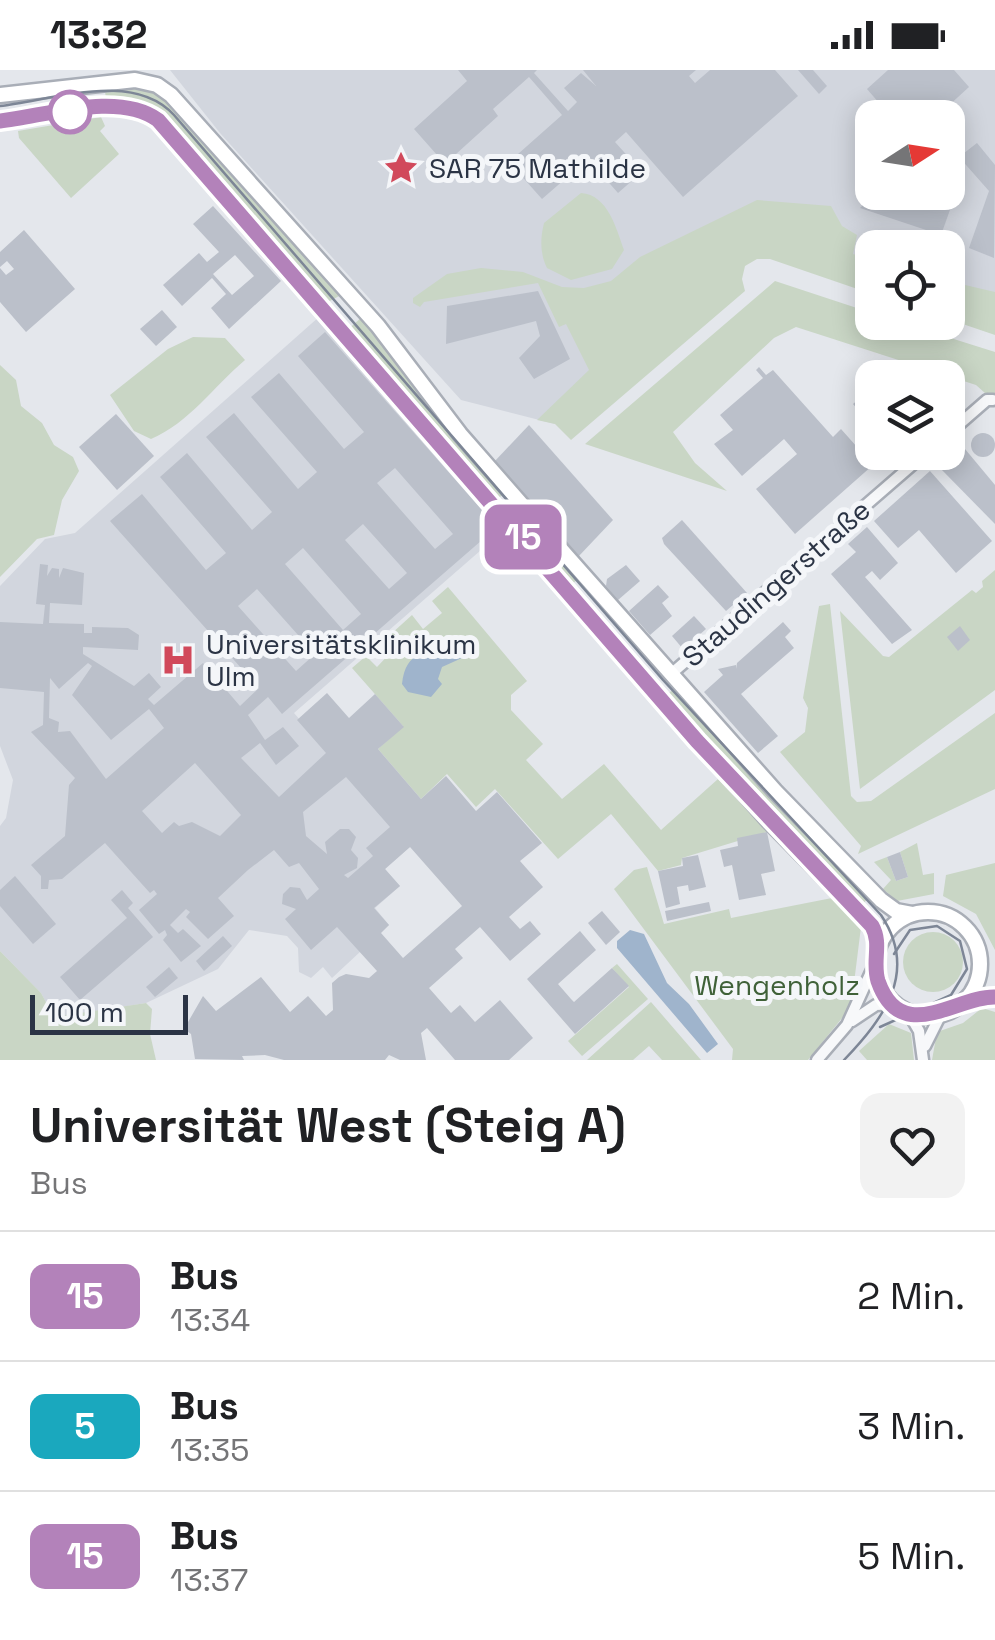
<!DOCTYPE html>
<html lang="de">
<head>
<meta charset="utf-8">
<style>
  :root { --surface:#fff; --page:#f2f2f2; --text:#202124; --muted:#757577; --line:#e0e0e0 }
  body { margin:0; font-family:"Space Grotesk",sans-serif; background:var(--page); color:var(--text); height:100vh; display:flex; flex-direction:column; font-size:38px; white-space:nowrap }
  * { box-sizing:border-box; margin:0 }
  p { font-size:32px; color:var(--muted) }
  .icon { flex:none; width:55px; height:55px; fill:none; stroke:currentColor; stroke-width:2; stroke-linecap:round; stroke-linejoin:round }
  .map { position:relative; height:990px; overflow:hidden }
  .side { display:flex; flex-direction:column; background:var(--surface); flex:1 }
  .side>* { flex:none }
  .badge { padding:0 20px; border-radius:15px; font-size:35px; line-height:65px }
  .needle { width:65px; rotate:78deg }
  .controls { position:absolute; left:855px; top:30px; display:grid; gap:20px }
  .controls a { display:grid; place-items:center; width:110px; height:110px; border-radius:20px; background:var(--surface); box-shadow:0 5px 25px #0003; font-size:50px }
  .scale { position:absolute; left:30px; bottom:25px; width:158px; box-sizing:border-box; padding-left:10px; border:5px solid #2b3445; border-top:0; font-size:28px; line-height:35px; white-space:nowrap; color:#2b3445; -webkit-text-stroke:8px #f4f6f9; paint-order:stroke }
  .map>.badge { position:absolute; translate:-50% -50%; box-shadow:0 0 0 5px #fff }
  .round { display:grid; place-items:center; flex:none; width:105px; height:105px; border-radius:20px; background:var(--page) }
  .overview { display:flex; align-items:center; justify-content:space-between; height:170px; padding:0 30px }
  h1 { font-size:48px; font-weight:700; line-height:75px }
  ul { padding:0; list-style:none }
  li { display:flex; align-items:center; gap:30px; height:130px; padding:0 30px; border-top:2px solid var(--line) }
  li div { flex:1 }
  li b { display:block; font-size:38px }
  li em { font-style:normal }
  li .badge { min-width:110px; font-weight:700; text-align:center }
  .status { display:flex; justify-content:space-between; align-items:center; height:70px; padding:0 50px; background:var(--surface); direction:ltr }
  .status svg { height:28px; fill:currentColor }
  .map>svg:first-child { display:block }
  .built { fill:#d2d6de; fill-rule:evenodd }
  .green { fill:#c9d6c5 }
  .water { fill:#9fb4cc }
  .building { fill:#bbc0ca; fill-rule:evenodd }
  .lines { fill:none; stroke-linecap:round; stroke-linejoin:round }
  .street-casing { stroke:#a9aeb7; stroke-width:15 }
  .secondary-casing { stroke:#a9aeb7; stroke-width:19 }
  .street { stroke:#f7f8fa; stroke-width:10 }
  .secondary { stroke:#fff; stroke-width:14 }
  .tram { stroke:#7d8696; stroke-width:2.5 }
  .line-casing { stroke:#fff; stroke-width:22 }
  .line { stroke:#b382ba; stroke-width:15 }
  .stop-dot { fill:#fff; stroke:#b382ba; stroke-width:5 }
  .labels { text-anchor:middle; stroke-width:10; stroke-linejoin:round; paint-order:stroke }
  .poi-label { font-size:28px; fill:#2b3445; stroke:#f4f6f9; text-anchor:start }
  .street-label { font-size:28px; fill:#2b3445; stroke:#f4f6f9 }
  .park-label { font-size:28px; fill:#3f6138; stroke:#f4f6f9 }
</style>
</head>
<body>
<div class="status"><b>13:32</b><svg viewBox="0 0 49 12"><path d="M0 12V9h3v3zM5 12V6h3v6zM10 12V3h3v9zM15 12V0h3v12zM26 1h20v11H26zM47 4h2v5h-2z"/></svg></div>
<div class="map">
<svg width="995" height="990" viewBox="0 0 995 990">
  <rect width="100%" height="100%" fill="#e4e7ec"/>
  <!-- built -->
  <g class="built">
    <path d="M170 0H995V242L948 226V178H872V200L754 158 555 354 461 330 220 63ZM872 48H948V122H872Z"/>
    <polygon points="320,246 504,460 294,643 410,777 385,799 400,816 375,838 389,855 332,908 323,897 311,908 299,902 298,878 287,866 249,860 218,899 146,933 54,948 41,923 0,881 0,756 6,748 13,710 0,676 0,516 45,469 75,463"/>
  </g>
  <!-- green -->
  <g class="green">
    <polygon points="125,14 163,22 341,225 328,232 162,50 107,34 104,16"/>
    <polygon points="101,47 105,56 100,61 119,84 71,128 19,68 18,61"/>
    <path d="M581 123C608 125 616 158 624 180L612 199 571 210 547 198C540 184 540 169 544 153Z"/>
    <polygon points="757,130 831,136 842,156 857,165 853,184 872,190 872,224 770,189 757,189 745,196 742,209 745,221 571,370 555,354 537,350 589,300 566,254 559,257 538,213 424,232 420,237 413,233 413,228 447,204 481,198 523,202 562,217 584,218 611,211 640,187"/>
    <polygon points="775,211 872,243 872,252 903,253 995,282 995,332 976,315 796,257 774,268 673,362 695,393 727,421 585,374"/>
    <polygon points="948,211 995,222 995,265 948,249"/>
    <polygon points="361,248 506,422 495,431 346,261"/>
    <path d="M193 267 225 268 245 290C213 317 189 353 151 369L134 361 110 325 168 279Z"/>
    <polygon points="0,295 16,310 21,336 42,353 54,375 73,387 79,401 62,430 54,465 37,469 0,507"/>
    <polygon points="511,428 581,506 568,518 501,437"/>
    <polygon points="995,500 995,620 860,719 840,541 883,586 889,587 972,520 976,523 983,517 982,511"/>
    <polygon points="448,517 527,611 511,625 511,640 543,674 526,690 562,729 604,694 661,760 718,709 767,762 682,788 681,795 658,801 611,744 558,789 495,719 476,737 447,704 421,729 378,679 403,656 352,598 366,586 377,597 393,580 391,564 412,545 423,559 442,543 432,531"/>
    <polygon points="830,534 851,726 857,732 871,731 995,643 995,719 858,784 861,776 780,682 805,662 808,638 803,628 819,536"/>
    <polygon points="675,618 885,837 880,841 868,828 863,834 874,847 871,850 771,748 665,626"/>
    <polygon points="917,773 923,805 934,803 934,824 897,831 883,819 891,810 874,792 887,787 896,811 908,807 900,782"/>
    <polygon points="995,793 995,880 976,844 943,826 946,805"/>
    <polygon points="647,797 664,854 729,839 731,848 832,828 861,857 851,937 808,990 732,990 733,979 614,819 634,800"/>
    <circle cx="933" cy="892" r="30"/>
    <polygon points="0,881 41,923 54,947 146,933 152,939 150,964 156,990 0,990"/>
    <polygon points="617,894 648,929 582,986 568,971 629,917 612,898"/>
    <polygon points="651,932 701,990 662,990 649,976 633,990 587,990"/>
    <polygon points="982,938 995,942 995,990 932,990 937,962 963,953"/>
    <polygon points="889,954 911,963 914,990 867,990 859,981"/>
  </g>
  <!-- water -->
  <g class="water">
    <path d="M454 575 464 581 462 588 442 597 438 609 442 614 431 627 408 622 402 614C406 579 427 583 454 575Z"/>
    <polygon points="630,860 644,864 667,913 689,934 718,974 707,983 617,878 617,871"/>
  </g>
  <!-- building -->
  <g class="building">
    <polygon points="458,0 537,0 534,3 568,41 577,32 564,18 581,3 596,16 583,0 696,0 689,6 695,13 710,0 775,0 798,26 683,127 626,62 615,72 642,102 618,123 588,89 542,129 509,92 562,45 529,7 493,39 498,46 445,94 414,59 467,11"/>
    <polygon points="798,0 813,0 827,16 819,24"/>
    <polygon points="888,0 954,0 969,17 935,48 892,48 867,19"/>
    <polygon points="977,73 995,95 994,188 969,178 989,121 959,87"/>
    <polygon points="877,122 938,122 951,137 941,165 860,138"/>
    <path d="M213 136 281 211 229 259 211 238 226 224 212 208 182 236 163 215 199 183 207 192 219 182 193 154ZM235 185 254 206 232 225 213 204Z"/>
    <polygon points="24,160 75,219 26,262 0,232 0,198 6,205 14,199 7,191 0,197 0,182"/>
    <polygon points="538,221 570,289 534,309 519,288 540,266 536,251 446,274 447,236"/>
    <polygon points="162,240 177,257 156,276 140,259"/>
    <path d="M325 262 497 457 282 644 268 627 248 645 265 670 283 657 299 676 276 695 260 673 241 688 279 727 326 683 297 650 327 623 349 648 375 624 404 657 378 679 421 729 446 706 476 741 497 722 542 773 520 791 543 817 509 847 520 859 530 851 541 864 510 891 480 857 455 879 463 888 429 918 451 943 460 935 475 952 500 930 533 968 509 990H455L427 958 421 963 426 990H400L389 985 385 990H284L265 985 242 986 244 990 195 989 191 964 184 959 203 926 216 941 261 907 290 942 308 926 326 946 333 940 332 913 339 907 346 904 369 908 377 901 337 857 311 880 285 849 296 839 282 834 283 824 290 817 300 818 307 830 319 819 299 793 289 797 274 780 248 800 218 828 234 846 208 869 186 847 190 842 186 839 170 855 178 863 183 859 201 876 181 892 163 870 167 865 165 860 159 864 139 840 157 824 154 820 150 823 105 773 62 809 49 810 48 819H41V806L31 795 65 766 69 715 75 708 31 662 43 655 44 622 0 618V552L43 554 45 535 36 534 40 494 48 495 47 506 52 498 59 499V508L63 498 84 503 82 535 50 533 49 553 84 554V563H92V557L128 558 139 565 138 580 83 577V584L134 616 149 603 161 617 148 629 154 635 203 593 240 636 259 618 110 451 142 424 206 500 226 483 160 407 187 383 252 460 272 442 206 367 234 343 298 419 317 402 251 327 279 303 344 379 364 362 298 286ZM395 398 453 464 435 479 377 413ZM363 454 407 503 389 519 345 470ZM303 478 361 544 343 560 285 494ZM257 519 315 584 296 601 238 536ZM88 593 92 596 72 625 111 670 149 639 164 658 106 709 70 661 58 662 59 652 49 648 50 608 59 619ZM195 693 241 745 220 766 192 752 179 756 174 752 162 763 142 741ZM346 707 390 757 366 778 373 786 348 808 344 805 357 798 358 788 351 780 356 767 349 759H340L325 772 327 784 306 766 303 742ZM410 777 462 836 403 888 381 863 389 855 374 838 400 816 385 799Z"/>
    <polygon points="759,297 766,305 773,300 833,367 841,359 873,395 795,464 756,419 797,384 784,369 742,406 714,374 733,360 720,345 763,308 756,300"/>
    <polygon points="860,328 867,336 872,332 872,365 856,346 861,343 853,334"/>
    <polygon points="116,344 154,386 117,420 79,377"/>
    <polygon points="529,355 613,450 578,487 494,392"/>
    <circle cx="983" cy="375" r="12"/>
    <polygon points="965,379 995,415 995,454 941,399"/>
    <polygon points="930,401 992,471 956,503 919,460 898,478 874,451"/>
    <polygon points="682,450 747,523 726,541 664,474 662,468"/>
    <polygon points="867,457 898,493 880,510 872,501 865,507 912,560 892,574 831,504 856,482 848,474"/>
    <polygon points="626,495 640,511 618,530 606,516 607,509"/>
    <polygon points="658,515 669,527 662,533 672,546 650,565 629,541"/>
    <polygon points="694,546 706,559 683,579 672,566"/>
    <polygon points="783,552 791,561 785,567 794,578 741,624 778,666 758,683 704,622 723,605 718,599 736,595 736,599 737,593"/>
    <polygon points="960,556 970,570 958,581 947,567"/>
    <polygon points="767,762 775,801 761,804 766,825 739,830 732,795 724,797 720,780 738,776 737,768"/>
    <polygon points="900,782 908,807 896,811 887,787"/>
    <polygon points="698,785 706,817 689,821 688,815 677,817 680,834 666,838 658,801 683,796 682,788"/>
    <polygon points="15,806 56,854 33,874 0,836 0,820"/>
    <polygon points="122,820 133,833 128,838 153,867 80,930 60,907 127,848 111,830"/>
    <polygon points="709,832 711,841 667,851 665,841"/>
    <polygon points="602,841 620,862 606,875 588,853"/>
    <polygon points="580,861 596,880 558,914 571,929 574,932 612,898 629,916 575,964 527,909"/>
    <polygon points="223,866 232,876 204,901 196,891"/>
    <polygon points="169,897 178,908 155,927 146,917"/>
  </g>
  <g class="lines">
    <!-- street casing -->
    <g class="street-casing">
      <g id="street">
        <polyline points="948,364 987,330 993,330"/>
        <polyline points="671,604 927,382"/>
        <polyline points="908,942 919,961 923,990"/>
        <polyline points="852,951 876,935 895,934"/>
        <polyline points="925,976 941,944"/>
        <polyline points="817,990 847,955 876,891"/>
      </g>
    </g>
    <!-- secondary casing -->
    <g class="secondary-casing">
      <g id="secondary">
        <polyline points="0,25 135,10 157,15 171,25 378,256 460,364 566,485 775,721 881,830 896,841 912,844"/>
        <path d="M0 51C46 46 118 21 158 50L639 605 768 750 872 856 878 878"/>
        <circle cx="928" cy="894" r="52"/>
        <polyline points="965,930 995,927"/>
      </g>
    </g>
    <!-- street -->
    <use href="#street" class="street"/>
    <!-- secondary -->
    <use href="#secondary" class="secondary"/>
    <!-- tram -->
    <g class="tram">
      <path d="M0 36C53 30 133 0 174 45L663 610 881 845C919 902 884 948 844 990"/>
      <polyline points="880,957 951,925 967,899 960,871 937,856 910,860 894,884"/>
    </g>
  </g>
  <g class="lines">
    <!-- line casing -->
    <g class="line-casing">
      <path id="line" d="M0 51C46 46 118 21 158 50L697 671 872 856C882 874 872 891 878 911 901 977 956 926 995 927"/>
    </g>
    <!-- line -->
    <use href="#line" class="line"/>
  </g>
  <!-- icons -->
  <defs>
    <g id="sight-bare" transform="scale(2.7)"><path d="M0-6L1.8-2.2L6-1.7L2.9 1.2L3.7 5.4L0 3.3L-3.7 5.4L-2.9 1.2L-6-1.7L-1.8-2.2Z" fill="#d1495b" stroke="#f4f6f9" stroke-width="2.5" paint-order="stroke"/></g>
    <g id="hospital-bare" transform="scale(2.7)"><path d="M-5-5h3v3.5h4V-5h3V5h-3V1.5h-4V5h-3Z" fill="#d1495b" stroke="#f4f6f9" stroke-width="2.5" paint-order="stroke"/></g>
  </defs>
  <g fill-rule="evenodd">
    <use href="#sight-bare" x="401" y="98"/>
    <use href="#hospital-bare" x="178" y="590"/>
  </g>
  <!-- markers -->
  <circle class="stop-dot" cx="70" cy="42" r="20"/>
  <g class="labels">
    <!-- poi labels -->
    <g class="poi-label">
      <text x="429" y="108">SAR 75 Mathilde</text>
      <text x="206" y="584">Universitätsklinikum<tspan x="206" dy="32">Ulm</tspan></text>
    </g>
    <!-- street labels -->
    <g class="street-label">
      <text transform="translate(776 513) rotate(-41)" y="10">Staudingerstraße</text>
    </g>
    <!-- park labels -->
    <g class="park-label">
      <text x="777" y="925">Wengenholz</text>
    </g>
  </g>
</svg>
<div class="controls">
<a><svg class="needle" viewBox="-14 -14 28 28"><path d="M0-13l5 13h-10z" fill="#e53935"/><path d="M0 13l5-13h-10z" fill="#757577"/></svg></a>
<a><svg class="icon" aria-label="locate" viewBox="0 0 24 24"><circle cx="12" cy="12" r="6"/><path d="M12 2v4M12 18v4M2 12h4M18 12h4"/></svg></a>
<a><svg class="icon" aria-label="layers" viewBox="0 0 24 24"><path d="M12 4l9 5-9 5-9-5zM3 14l9 5 9-5"/></svg></a>
</div>
<div class="scale">100 m</div>
<b class="badge" style="left:523px;top:467px;background:#b382ba;color:#fff">15</b>
</div>
<section class="side">
<div class="overview"><div><h1>Universität West (Steig A)</h1><p>Bus</p></div><a class="round"><svg class="icon" aria-label="heart" viewBox="0 0 24 24"><path d="M12 20l-8-8c-3-5 5-10 8-4 3-6 11-1 8 4z"/></svg></a></div>
<ul>
<li><span class="badge" style="background:#b382ba;color:#fff">15</span><div><b>Bus</b><p>13:34</p></div><em>2 Min.</em></li>
<li><span class="badge" style="background:#1aa8be;color:#fff">5</span><div><b>Bus</b><p>13:35</p></div><em>3 Min.</em></li>
<li><span class="badge" style="background:#b382ba;color:#fff">15</span><div><b>Bus</b><p>13:37</p></div><em>5 Min.</em></li>
</ul>
</section>
</body>
</html>
